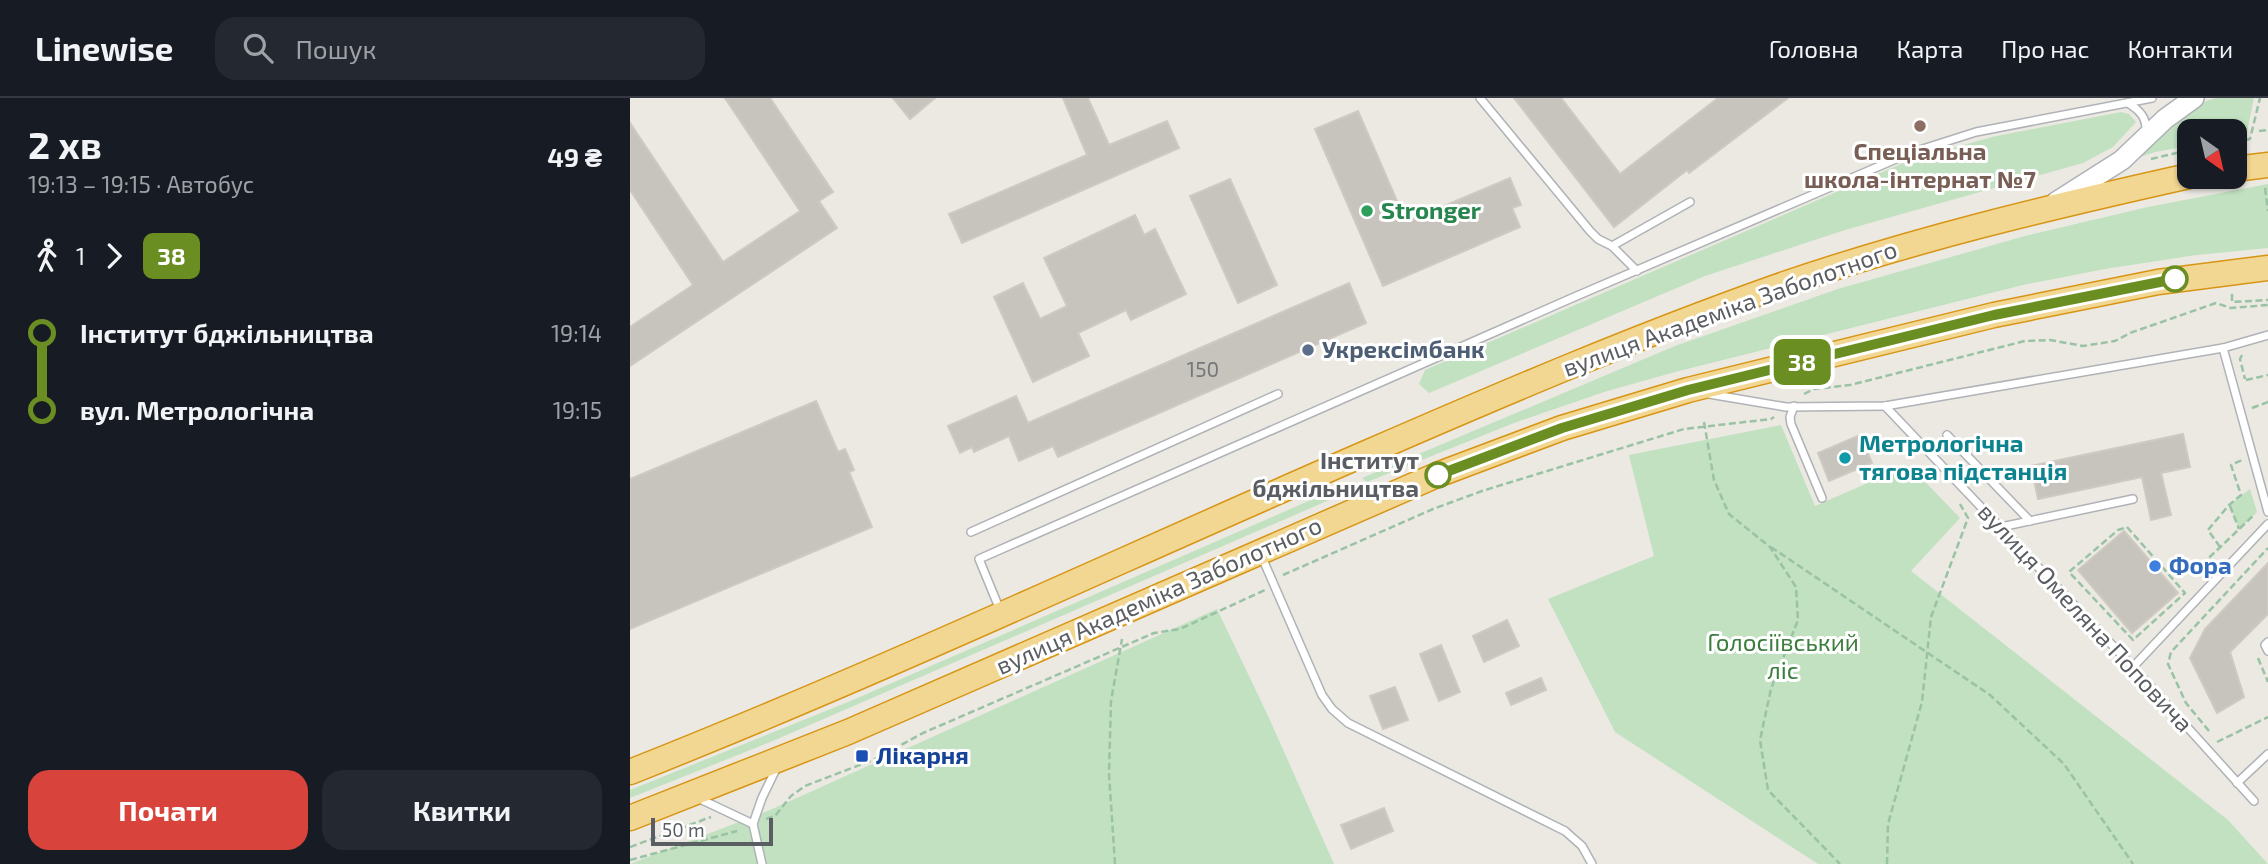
<!DOCTYPE html>
<html lang="uk">
<head>
<meta charset="utf-8">
<style>
  :root { --surface:#171b24; --page:#242831; --text:#f1f3f6; --muted:#9ea1a6; --line:#363941; --accent:#d8433b }
  body { margin:0; font-family:"Exo 2",sans-serif; background:var(--page); color:var(--text); height:100vh; display:flex; flex-direction:column; font-size:26px; white-space:nowrap }
  * { box-sizing:border-box; margin:0 }
  p { font-size:23px; color:var(--muted) }
  .icon { flex:none; width:38px; height:38px; fill:none; stroke:currentColor; stroke-width:2; stroke-linecap:round; stroke-linejoin:round }
  .map { position:relative; flex:1; overflow:hidden }
  .drawer { display:flex; flex-direction:column; background:var(--surface); width:630px }
  .drawer>* { flex:none }
  .badge { padding:0 14px; border-radius:10px; font-size:24px; line-height:46px }
  .needle { width:46px; rotate:146deg }
  .tools { position:absolute; left:1547px; top:21px; display:grid; gap:14px }
  .tools a { display:grid; place-items:center; width:70px; height:70px; border-radius:14px; background:var(--surface); box-shadow:0 2px 5px #0004; font-size:35px }
  .scale { position:absolute; left:21px; bottom:18px; width:122px; box-sizing:border-box; padding-left:7px; border:4px solid #5a5d61; border-top:0; font-size:19px; line-height:24px; white-space:nowrap; color:#5a5d61; -webkit-text-stroke:5px #fff; paint-order:stroke }
  .map>.badge { position:absolute; translate:-50% -50%; box-shadow:0 0 0 4px #fff }
  .legs { display:flex; align-items:center; gap:10px; height:77px; padding:0 28px; font-size:23px }
  .legs p { margin-inline-start:auto }
  .summary { display:flex; align-items:center; justify-content:space-between; height:119px; padding:0 28px }
  h1 { font-size:38px; font-weight:700; line-height:52px }
  .primary-button { display:flex; gap:14px; margin-top:auto; padding:14px 28px }
  .primary-button a { flex:1; height:80px; border-radius:21px; background:var(--accent); color:#fff; font-size:28px; font-weight:700; line-height:80px; text-align:center }
  .primary-button a+a { background:var(--page); color:var(--text) }
  ul { padding:0 28px; list-style:none }
  li { display:flex; align-items:center; gap:24px; height:77px; font-size:26px }
  li i { display:grid; place-items:center; width:10px; height:100%; margin:0 9px; background:currentColor }
  li i::after { content:''; width:18px; height:18px; margin:-9px; border:5px solid; border-radius:50%; background:var(--surface) }
  li p { margin-inline-start:auto }
  li:first-child i { background:linear-gradient(#0000 50%,currentColor 0) }
  li:last-child i { background:linear-gradient(currentColor 50%,#0000 0) }
  header { display:flex; align-items:center; gap:42px; box-sizing:border-box; height:98px; padding:0 35px; background:var(--surface); border-bottom:2px solid var(--line) }
  header strong { font-size:33px }
  nav { display:flex; gap:38px; margin-inline-start:auto; font-size:24px }
  .search { width:490px; height:63px; background:var(--page); display:flex; align-items:center; gap:18px; box-sizing:border-box; padding:0 24px; border-radius:21px; color:var(--muted); font-size:26px }
  main { display:flex; flex:1; min-height:0 }
  .map>svg:first-child { display:block }
  .green { fill:#c1e1c0 }
  .building { fill:#c7c4be; stroke:#cfcac1; stroke-width:2 }
  .lines { fill:none; stroke-linecap:round; stroke-linejoin:round }
  .lane-casing { stroke:#afb2b6; stroke-width:10 }
  .secondary-casing { stroke:#aeb1b6; stroke-width:22 }
  .highway-casing { stroke:#d89515; stroke-width:27 }
  .path { stroke:#9ac2a4; stroke-width:2.5; stroke-dasharray:7 3.5; stroke-linecap:butt }
  .lane { stroke:#fff; stroke-width:7 }
  .secondary { stroke:#fff; stroke-width:19 }
  .highway { stroke:#f2d792; stroke-width:24 }
  .line-1-casing { stroke:#fff; stroke-width:16 }
  .line-1 { stroke:#6b8e23; stroke-width:10 }
  .education-dot { fill:#8d6e63; stroke:#fff; stroke-width:2.5 }
  .leisure-dot { fill:#2e9e5b; stroke:#fff; stroke-width:2.5 }
  .stop-1-dot { fill:#fff; stroke:#6b8e23; stroke-width:3.5 }
  .service-dot { fill:#5c6f8a; stroke:#fff; stroke-width:2.5 }
  .culture-dot { fill:#0f9aa8; stroke:#fff; stroke-width:2.5 }
  .shop-dot { fill:#3f7fe0; stroke:#fff; stroke-width:2.5 }
  .transit-dot { fill:#1a4fb4; stroke:#fff; stroke-width:2.5 }
  .labels { text-anchor:middle; stroke-width:6; stroke-linejoin:round; paint-order:stroke }
  .number-label { font-size:21px; fill:#757778 }
  .education-label { font-size:24px; font-weight:bold; fill:#785e54; stroke:#fff }
  .leisure-label { font-size:24px; font-weight:bold; fill:#27864d; stroke:#fff; text-anchor:start }
  .street-label { font-size:24px; fill:#5a5d61; stroke:#fff }
  .service-label { font-size:24px; font-weight:bold; fill:#4e5e75; stroke:#fff; text-anchor:start }
  .culture-label { font-size:24px; font-weight:bold; fill:#0d838f; stroke:#fff; text-anchor:start }
  .stop-label { font-size:24px; font-weight:bold; fill:#5a5d61; stroke:#fff; text-anchor:end }
  .shop-label { font-size:24px; font-weight:bold; fill:#366cbe; stroke:#fff; text-anchor:start }
  .park-label { font-size:24px; fill:#3c7e3d; stroke:#fff }
  .transit-label { font-size:24px; font-weight:bold; fill:#164399; stroke:#fff; text-anchor:start }
</style>
</head>
<body>
<header>
<strong>Linewise</strong>
<div class="search"><svg class="icon" aria-label="search" viewBox="0 0 24 24"><circle cx="10" cy="10" r="6"/><path d="M15 15l6 6"/></svg>Пошук</div>
<nav><a>Головна</a><a>Карта</a><a>Про нас</a><a>Контакти</a></nav>
</header>
<main>
<section class="drawer">
<div class="summary"><div><h1>2 хв</h1><p>19:13 – 19:15 · Автобус</p></div><b>49 ₴</b></div>
<div class="legs"><svg class="icon" aria-label="walk" viewBox="0 0 24 24"><circle cx="13" cy="4" r="2"/><path d="M13 8l-2 6 4 7M11 14l-3 7M7 12l3-4h3l4 4"/></svg>1<svg class="icon" aria-label="forward" viewBox="0 0 24 24"><path d="M9 5l7 7-7 7"/></svg><b class="badge" style="background:#6b8e23;color:#fff">38</b></div>
<ul>
<li><i style="color:#6b8e23"></i><b>Інститут бджільництва</b><p>19:14</p></li>
<li><i style="color:#6b8e23"></i><b>вул. Метрологічна</b><p>19:15</p></li>
</ul>
<div class="primary-button"><a>Почати</a><a>Квитки</a></div>
</section>
<div class="map">
<svg width="1638" height="766" viewBox="0 0 1638 766">
  <rect width="100%" height="100%" fill="#ebe9e2"/>
  <!-- green -->
  <g class="green">
    <path d="M1586 0H1624L1616 39 1605 40V33H1559V48L1525 54 1507 60C1530 37 1554 8 1586 0Z"/>
    <polygon points="1491,14 1499,16 1506,24 1483,49 1453,65 1215,132 1075,178 799,295 789,286 795,272 1278,63 1362,39"/>
    <polygon points="1638,86 1638,150 1566,157 1475,171 1393,187 1045,274 974,294 884,325 737,384 732,380 1045,248 1208,191 1395,138 1518,109"/>
    <polygon points="1151,327 1185,408 1279,367 1330,420 1281,473 1598,722 1638,766 1188,766 985,634 918,501 1024,458 999,357"/>
    <polygon points="713,388 719,389 720,393 145,642 0,700 0,692 223,602"/>
    <polygon points="1620,391 1627,414 1609,431 1599,407"/>
    <polygon points="587,511 639,620 704,766 0,766 140,712"/>
  </g>
  <!-- building -->
  <g class="building">
    <polygon points="95,0 140,0 203,94 189,103 207,130 0,268 0,229 63,187 0,92 0,25 93,164 170,113"/>
    <polygon points="263,0 305,0 280,21"/>
    <polygon points="433,0 458,0 479,47 537,23 549,50 332,145 319,116 457,57"/>
    <polygon points="884,0 931,0 990,76 1088,0 1158,0 1059,75 1057,72 984,129"/>
    <polygon points="728,13 776,124 880,80 891,107 882,110 890,129 753,188 685,31"/>
    <polygon points="600,81 647,187 608,205 560,98"/>
    <polygon points="505,117 514,137 525,131 556,196 501,222 496,212 448,235 459,258 403,284 364,199 393,185 410,221 437,208 414,160"/>
    <polygon points="719,185 736,225 428,359 423,348 389,363 379,338 344,354 342,349 330,355 318,328 386,298 398,325"/>
    <polygon points="186,303 208,354 215,351 224,372 219,374 242,429 0,531 0,381"/>
    <polygon points="1553,336 1560,369 1531,375 1541,417 1521,422 1512,379 1408,401 1401,368"/>
    <polygon points="1230,337 1242,365 1199,383 1188,355"/>
    <polygon points="1494,433 1548,495 1502,535 1448,472"/>
    <polygon points="1638,465 1638,516 1600,554 1614,599 1587,615 1560,560 1575,531"/>
    <polygon points="877,522 889,548 854,564 843,538"/>
    <polygon points="811,547 830,594 809,603 790,556"/>
    <polygon points="911,580 916,592 881,607 876,595"/>
    <polygon points="765,589 778,622 753,631 740,598"/>
    <polygon points="754,710 763,733 721,751 711,727"/>
  </g>
  <g class="lines">
    <!-- lane casing -->
    <g class="lane-casing">
      <g id="lane">
        <polyline points="850,0 960,133 968,141 982,148 1007,173"/>
        <path d="M1498 5C1509 12 1517 19 1516 34"/>
        <polyline points="982,148 1060,104"/>
        <polyline points="1593,250 1638,414"/>
        <polyline points="1079,296 1156,309 1255,308 1593,250 1638,237"/>
        <polyline points="1164,308 1160,319 1161,326 1192,400"/>
        <polyline points="1255,308 1503,569 1624,703"/>
        <polyline points="1317,337 1400,423"/>
        <polyline points="1371,429 1503,401"/>
        <polyline points="341,434 648,296"/>
        <polyline points="631,457 692,597 702,611 718,625 935,733 952,748 962,766"/>
        <polyline points="370,512 349,461 942,200 1280,55 1346,34 1522,0"/>
        <polyline points="1638,544 1635,547 1638,553"/>
        <polyline points="1503,569 1638,426"/>
        <polyline points="1607,685 1638,656"/>
        <polyline points="70,701 123,726"/>
        <polyline points="132,766 123,726 132,700 146,671"/>
      </g>
    </g>
    <!-- secondary casing -->
    <g class="secondary-casing">
      <polyline id="secondary" points="1426,104 1492,62 1535,21 1564,0"/>
    </g>
    <!-- highway casing -->
    <g class="highway-casing">
      <g id="highway">
        <polyline points="1605,71 1638,67"/>
        <path d="M0 674C250 575 494 460 741 353 874 295 1008 238 1146 189 1281 142 1420 109 1559 78"/>
        <polyline points="0,720 218,634 807,377 932,330 1058,292 1364,217 1528,184 1638,170"/>
      </g>
    </g>
    <!-- path -->
    <g class="path">
      <polyline points="1629,33 1638,32"/>
      <polyline points="1605,44 1620,41 1630,0"/>
      <polyline points="1521,61 1559,52"/>
      <polyline points="1635,90 1638,113"/>
      <polyline points="1602,196 1602,204 1638,202"/>
      <polyline points="1612,257 1610,261 1615,281"/>
      <polyline points="1616,282 1638,277"/>
      <polyline points="1174,296 1184,291 1220,287 1395,243 1420,242 1453,248 1485,243 1500,235 1586,205 1601,210 1638,207"/>
      <polyline points="1622,310 1638,304"/>
      <polyline points="1074,324 1084,382 1099,416 1140,449 1166,489 1168,522 1141,591 1130,642 1138,692 1210,766"/>
      <polyline points="1600,408 1609,431"/>
      <polygon points="1497,429 1555,495 1503,542 1439,474 1488,432"/>
      <polyline points="1141,449 1360,597 1434,666 1503,766"/>
      <polyline points="1590,449 1578,432 1599,407 1611,397 1601,367 1612,362"/>
      <polyline points="1564,474 1625,416"/>
      <polyline points="653,477 803,411 852,393 1054,331 1141,321 1144,319"/>
      <polyline points="1628,560 1638,584"/>
      <polyline points="1579,633 1556,605 1538,566 1541,554 1638,450"/>
      <polyline points="1587,644 1638,619"/>
      <polyline points="136,721 145,718 161,698 175,688 243,662 293,635 524,535 550,531 635,492"/>
      <polyline points="0,749 81,719"/>
      <polyline points="0,762 107,733"/>
      <polyline points="485,766 479,676 481,603 492,541"/>
      <polyline points="1257,766 1258,726 1292,604 1301,519 1338,420 1330,406"/>
    </g>
    <!-- lane -->
    <use href="#lane" class="lane"/>
    <!-- secondary -->
    <use href="#secondary" class="secondary"/>
    <!-- highway -->
    <use href="#highway" class="highway"/>
  </g>
  <g class="lines">
    <!-- line-1 casing -->
    <g class="line-1-casing">
      <polyline id="line-1" points="808,377 932,330 1058,292 1364,217 1545,181"/>
    </g>
    <!-- line-1 -->
    <use href="#line-1" class="line-1"/>
  </g>
  <!-- markers -->
  <circle class="education-dot" cx="1290" cy="28" r="7"/>
  <circle class="leisure-dot" cx="737" cy="113" r="7"/>
  <g class="stop-1-dot">
    <circle cx="1545" cy="181" r="12"/>
    <circle cx="808" cy="377" r="12"/>
  </g>
  <circle class="service-dot" cx="678" cy="252" r="7"/>
  <circle class="culture-dot" cx="1215" cy="360" r="7"/>
  <circle class="shop-dot" cx="1525" cy="468" r="7"/>
  <rect class="transit-dot" x="225" y="651" width="14" height="14" rx="3.5"/>
  <g class="labels">
    <!-- number labels -->
    <g class="number-label">
      <text x="573" y="279">150</text>
    </g>
    <!-- education labels -->
    <g class="education-label">
      <text x="1290" y="62">Спеціальна<tspan x="1290" dy="28">школа-інтернат №7</tspan></text>
    </g>
    <!-- leisure labels -->
    <g class="leisure-label">
      <text x="751" y="121">Stronger</text>
    </g>
    <!-- street labels -->
    <g class="street-label">
      <text transform="translate(1100 211) rotate(-20)" y="8">вулиця Академіка Заболотного</text>
      <text transform="translate(529 498) rotate(-24)" y="8">вулиця Академіка Заболотного</text>
      <text transform="translate(1455 520) rotate(47)" y="8">вулиця Омеляна Поповича</text>
    </g>
    <!-- service labels -->
    <g class="service-label">
      <text x="692" y="260">Укрексімбанк</text>
    </g>
    <!-- culture labels -->
    <g class="culture-label">
      <text x="1229" y="354">Метрологічна<tspan x="1229" dy="28">тягова підстанція</tspan></text>
    </g>
    <!-- stop labels -->
    <g class="stop-label">
      <text x="789" y="371">Інститут<tspan x="789" dy="28">бджільництва</tspan></text>
    </g>
    <!-- shop labels -->
    <g class="shop-label">
      <text x="1539" y="476">Фора</text>
    </g>
    <!-- park labels -->
    <g class="park-label">
      <text x="1153" y="553">Голосіївський<tspan x="1153" dy="28">ліс</tspan></text>
    </g>
    <!-- transit labels -->
    <g class="transit-label">
      <text x="246" y="666">Лікарня</text>
    </g>
  </g>
</svg>
<div class="tools">
<a><svg class="needle" viewBox="-14 -14 28 28"><path d="M0-13l5 13h-10z" fill="#e53935"/><path d="M0 13l5-13h-10z" fill="#9ea1a6"/></svg></a>
</div>
<div class="scale">50 m</div>
<b class="badge" style="left:1172px;top:264px;background:#6b8e23;color:#fff">38</b>
</div>
</main>
</body>
</html>
